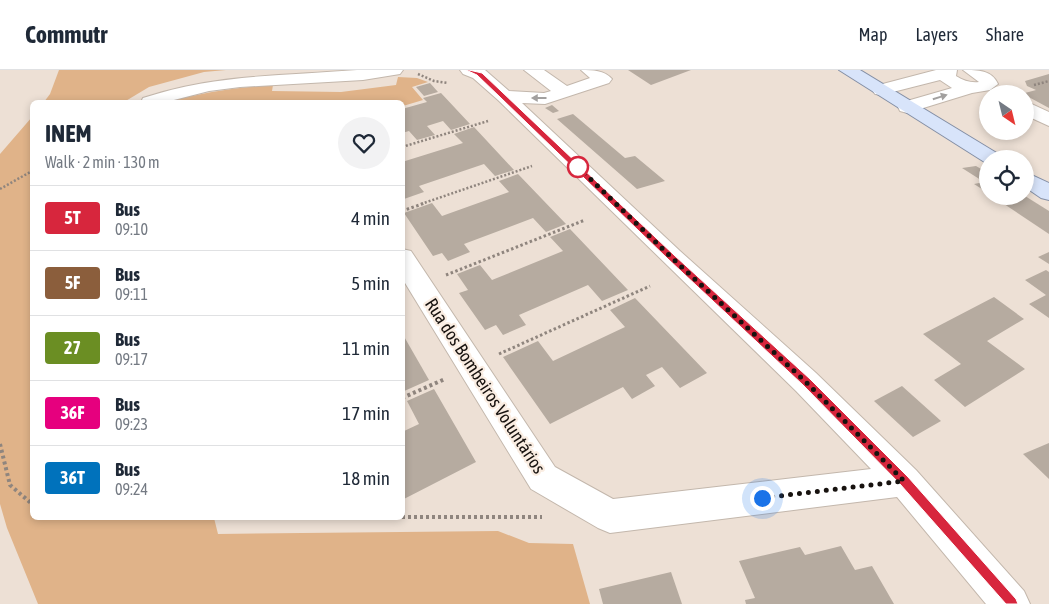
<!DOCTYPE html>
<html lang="en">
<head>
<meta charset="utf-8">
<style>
  :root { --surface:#fff; --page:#f2f2f3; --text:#1f2937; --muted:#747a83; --line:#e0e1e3 }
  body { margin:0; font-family:"Asap Condensed",sans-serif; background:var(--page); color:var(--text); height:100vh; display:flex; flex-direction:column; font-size:19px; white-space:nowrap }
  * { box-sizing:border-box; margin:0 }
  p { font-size:16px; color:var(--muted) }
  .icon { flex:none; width:28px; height:28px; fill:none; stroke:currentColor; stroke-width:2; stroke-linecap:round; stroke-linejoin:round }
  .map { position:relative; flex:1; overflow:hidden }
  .details { position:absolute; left:30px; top:30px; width:375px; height:420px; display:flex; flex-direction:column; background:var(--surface); border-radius:8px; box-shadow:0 2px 8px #0003 }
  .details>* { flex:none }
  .badge { padding:0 10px; border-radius:4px; font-size:18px; line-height:32px }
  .needle { width:32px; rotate:145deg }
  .tools { position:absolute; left:979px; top:15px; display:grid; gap:10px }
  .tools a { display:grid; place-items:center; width:55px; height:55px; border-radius:50%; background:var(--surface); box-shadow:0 2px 8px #0003; font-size:25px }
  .you { position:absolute; width:25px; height:25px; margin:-12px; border:4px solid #fff; border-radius:50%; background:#1a73e8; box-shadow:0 0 0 8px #1a73e833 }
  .map>.badge { position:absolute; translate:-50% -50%; box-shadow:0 0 0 2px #fff }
  .round { display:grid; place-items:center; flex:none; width:52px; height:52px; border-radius:26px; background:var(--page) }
  .headline { display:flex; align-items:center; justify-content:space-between; height:85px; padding:0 15px }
  h1 { font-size:24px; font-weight:700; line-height:38px }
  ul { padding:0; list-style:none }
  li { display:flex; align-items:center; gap:15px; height:65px; padding:0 15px; border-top:1px solid var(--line) }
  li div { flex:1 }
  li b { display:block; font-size:19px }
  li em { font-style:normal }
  li .badge { min-width:55px; font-weight:700; text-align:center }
  header { display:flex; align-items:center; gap:30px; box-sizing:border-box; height:70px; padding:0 25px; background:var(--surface); border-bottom:1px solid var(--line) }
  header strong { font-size:24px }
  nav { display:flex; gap:28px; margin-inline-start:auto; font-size:18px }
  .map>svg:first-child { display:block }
  .green { fill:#e0b389 }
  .building { fill:#b6aba0 }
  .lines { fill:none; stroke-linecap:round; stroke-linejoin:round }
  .minor-casing { stroke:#c3b7ac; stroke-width:2 }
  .major-casing { stroke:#848fa5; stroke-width:2 }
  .path-far2 { stroke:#8f857e; stroke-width:2.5; stroke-dasharray:2 2; stroke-linecap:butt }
  .path-far1 { stroke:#8f857e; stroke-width:3; stroke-dasharray:2.5 2.5; stroke-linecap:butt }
  .path { stroke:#8f857e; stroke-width:4; stroke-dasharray:3 3; stroke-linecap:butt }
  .minor { fill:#fff; fill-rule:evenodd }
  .major { fill:#d8e4fa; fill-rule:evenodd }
  .oneway { fill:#a2a09f }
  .line { fill:#d7263d; stroke:#fff }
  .walk { stroke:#17120f; stroke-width:5; stroke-dasharray:0 9 }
  .stop-dot { fill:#fff; stroke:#d7263d; stroke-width:2.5 }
  .labels { text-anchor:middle; stroke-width:4.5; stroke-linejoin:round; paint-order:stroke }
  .street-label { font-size:18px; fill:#17120f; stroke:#faede2 }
</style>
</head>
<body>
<header>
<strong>Commutr</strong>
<nav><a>Map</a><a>Layers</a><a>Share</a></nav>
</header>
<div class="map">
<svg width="1049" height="534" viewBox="0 0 1049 534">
  <rect width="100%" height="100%" fill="#ede0d5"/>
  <!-- green -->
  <g class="green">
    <polygon points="59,0 226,0 204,2 149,17 124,32 44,32 50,24"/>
    <path d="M398 7 417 8 428 12 412 17 423 30 403 36 402 32H166C201 23 236 17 273 15L272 21 341 22 396 15Z"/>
    <polygon points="32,47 32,448 214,448 218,464 498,461 529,473 573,474 590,534 38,534 7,458 0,434 0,84"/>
  </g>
  <!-- building -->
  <g class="building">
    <polygon points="628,0 691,0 651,15"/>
    <polygon points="1049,4 1049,38 1025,25 1025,23 1036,20 1027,16 1025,11"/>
    <polygon points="430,13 438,22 424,26 416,17"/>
    <polygon points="441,23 470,54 451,60 443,51 427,56 435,65 417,70 409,61 402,63 402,39 427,32 423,28"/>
    <polygon points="552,35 559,41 553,43 545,38"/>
    <polygon points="573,44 625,88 635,86 665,111 637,119 557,49"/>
    <polygon points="474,57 514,100 495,106 484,94 419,116 424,122 404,129 402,92 463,73 454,64"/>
    <polygon points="976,96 988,103 988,123 974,114 984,112 962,98"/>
    <polygon points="518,104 566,154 546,162 533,148 464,174 470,182 448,191 442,183 433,186 404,143 432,133 442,146 509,122 499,111"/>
    <polygon points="992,126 1025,126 1049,141 1049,164"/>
    <polygon points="570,159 628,220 602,231 588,215 519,245 526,255 503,265 496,255 485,260 459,223 468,220 457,204 480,195 492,210 563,181 550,167"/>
    <polygon points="1049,182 1049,194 1038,187"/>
    <polygon points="1046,200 1049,202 1049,248 1029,234 1046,225 1025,210"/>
    <polygon points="994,227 1024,249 987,271 1025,299 965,337 934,310 961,294 923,264"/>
    <polygon points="635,228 707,303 680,318 662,297 646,305 655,316 632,329 623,317 550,354 503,287 538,271 553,291 625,257 610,240"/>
    <polygon points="402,263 429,310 402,322"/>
    <polygon points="902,316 941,351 913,367 874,331"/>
    <polygon points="434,319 476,392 402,430 402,362 419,354 407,331"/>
    <polygon points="1049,373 1049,409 1023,384"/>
    <polygon points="841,476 855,500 872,496 894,534 746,534 745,530 755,528 739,491 800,477 805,485"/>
    <polygon points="671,502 682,534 603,534 599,519"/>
  </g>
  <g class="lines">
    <!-- minor casing -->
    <g class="minor-casing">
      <g id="minor">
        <path d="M357 0H403L400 4 363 10 240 17 209 21 166 32H141L143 28C216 4 282 6 357 0Z"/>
        <path d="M460 0H485L509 21 544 23 551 21 524 0H544L567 16 590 8 581 0C593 0 604 0 612 9L609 13 545 34 522 33 680 181 816 303 916 400 1024 521 1030 534H986L897 427 610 463 598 458 531 419 402 208V179L411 181 555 397 613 429 871 399 796 321 498 30 473 8 463 4Z"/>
        <path d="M936 0H957L956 6C964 11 971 13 979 12L963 0C978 0 992 0 998 14L990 20 972 23 907 43 900 41 898 37 900 33 952 18 940 10 881 25 875 24 872 20 875 16Z"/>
        <polygon points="1025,31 1049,42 1049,56 1025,45"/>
      </g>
    </g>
    <!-- major casing -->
    <g class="major-casing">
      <g id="major">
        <polygon points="839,0 860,0 1000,85 1003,89 988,89 988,94 986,93"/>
        <polygon points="1025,102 1049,113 1049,130 1041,128 1025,117"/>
      </g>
    </g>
    <!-- path-far2 -->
    <g class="path-far2">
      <polyline points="418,4 434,11 448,13"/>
      <polyline points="1034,15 1049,11"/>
      <polyline points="402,77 488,51"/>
      <polyline points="0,119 32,101"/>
      <polyline points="421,134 532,96"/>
    </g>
    <!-- path-far1 -->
    <g class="path-far1">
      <polyline points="402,141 425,133"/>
      <polyline points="446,205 585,150"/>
      <polyline points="499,284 650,216"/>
    </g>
    <!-- path -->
    <g class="path">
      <polyline points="402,328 445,309"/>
      <polyline points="0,374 10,415 32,434"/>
      <polyline points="402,447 542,447"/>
      <polyline points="49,448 328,448"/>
    </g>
    <!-- minor -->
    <use href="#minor" class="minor"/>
    <!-- major -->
    <use href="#major" class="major"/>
  </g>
  <!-- one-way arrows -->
  <defs><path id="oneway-solid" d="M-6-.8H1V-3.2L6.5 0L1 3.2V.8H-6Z" transform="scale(1.25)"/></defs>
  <g class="oneway">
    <use href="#oneway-solid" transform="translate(940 27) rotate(-17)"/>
    <use href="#oneway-solid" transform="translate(539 28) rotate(-180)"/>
  </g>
  <!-- line -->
  <polygon class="line" points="466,0 469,0 482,3 674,185 810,309 908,407 1016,529 1018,534 1006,534 900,414 803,315 668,189 501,28 477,5"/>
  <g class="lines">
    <!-- walk -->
    <polyline class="walk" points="578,97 671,187 806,312 904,411 762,428"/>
  </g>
  <!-- markers -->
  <circle class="stop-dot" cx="578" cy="97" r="10"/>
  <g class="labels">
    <!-- street labels -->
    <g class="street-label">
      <text transform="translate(485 316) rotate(57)" y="6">Rua dos Bombeiros Voluntários</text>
    </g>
  </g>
</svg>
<div class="tools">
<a><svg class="needle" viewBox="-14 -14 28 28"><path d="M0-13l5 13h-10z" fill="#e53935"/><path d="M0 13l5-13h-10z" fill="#747a83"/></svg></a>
<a><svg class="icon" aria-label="locate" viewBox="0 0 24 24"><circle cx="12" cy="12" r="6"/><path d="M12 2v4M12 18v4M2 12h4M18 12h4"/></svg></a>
</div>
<div class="you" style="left:762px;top:428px"></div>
<section class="details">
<div class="headline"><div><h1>INEM</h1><p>Walk · 2 min · 130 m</p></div><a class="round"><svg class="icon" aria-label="heart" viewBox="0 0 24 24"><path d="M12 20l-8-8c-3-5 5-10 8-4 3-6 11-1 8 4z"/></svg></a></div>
<ul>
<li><span class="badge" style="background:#d7263d;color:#fff">5T</span><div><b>Bus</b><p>09:10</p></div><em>4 min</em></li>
<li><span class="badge" style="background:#8b5e3c;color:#fff">5F</span><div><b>Bus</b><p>09:11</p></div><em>5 min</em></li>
<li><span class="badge" style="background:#6b8e23;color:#fff">27</span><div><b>Bus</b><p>09:17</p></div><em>11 min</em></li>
<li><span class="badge" style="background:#e6007e;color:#fff">36F</span><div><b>Bus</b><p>09:23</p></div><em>17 min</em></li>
<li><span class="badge" style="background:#0072bc;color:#fff">36T</span><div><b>Bus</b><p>09:24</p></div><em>18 min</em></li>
</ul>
</section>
</div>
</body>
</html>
